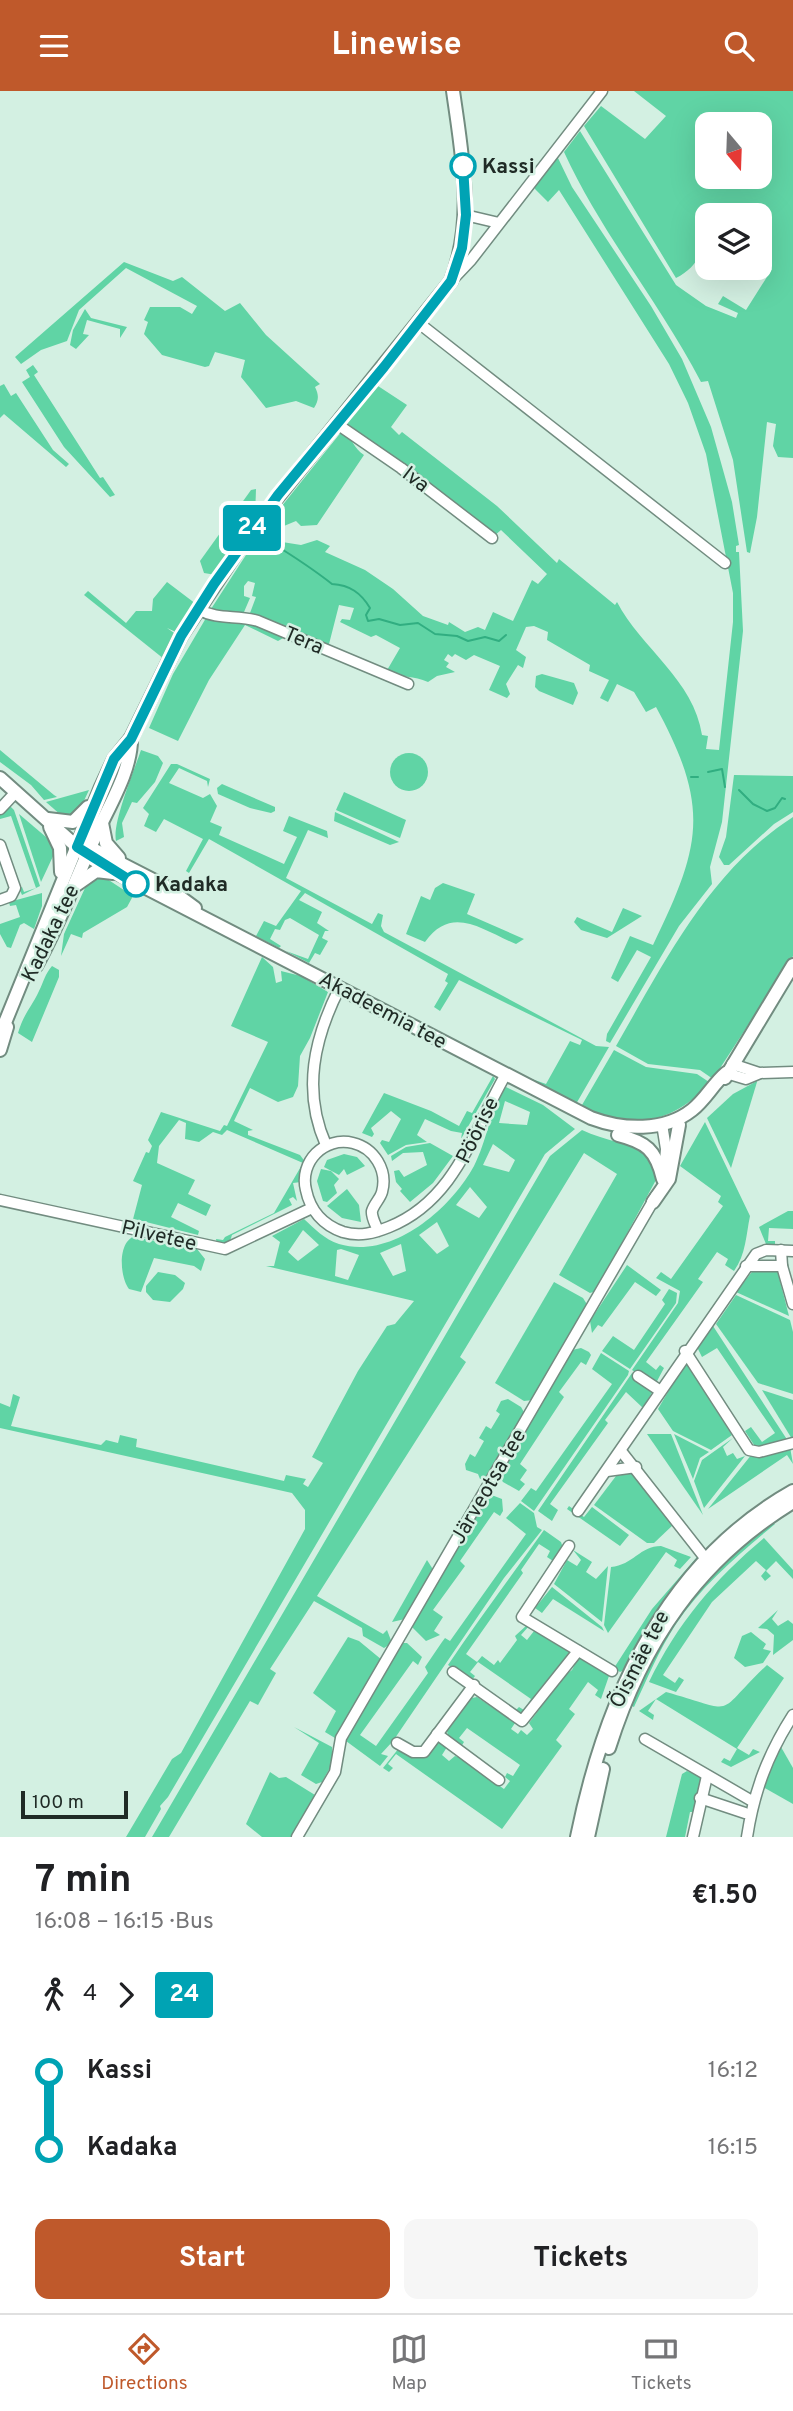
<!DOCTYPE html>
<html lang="en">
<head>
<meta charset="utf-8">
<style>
  :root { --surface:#fff; --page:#f6f6f6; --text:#202124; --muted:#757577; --line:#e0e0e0; --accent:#bf592b }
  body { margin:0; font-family:Overpass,sans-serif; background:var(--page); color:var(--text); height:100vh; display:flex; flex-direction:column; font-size:26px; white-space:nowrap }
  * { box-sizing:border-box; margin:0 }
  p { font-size:23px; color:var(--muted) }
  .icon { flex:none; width:38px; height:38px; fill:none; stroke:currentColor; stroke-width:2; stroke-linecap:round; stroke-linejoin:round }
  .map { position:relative; height:1746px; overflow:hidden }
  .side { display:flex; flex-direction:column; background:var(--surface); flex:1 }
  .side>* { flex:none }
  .badge { padding:0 14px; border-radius:5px; font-size:24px; line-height:46px }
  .needle { width:46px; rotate:161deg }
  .fabs { position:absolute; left:695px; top:21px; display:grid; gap:14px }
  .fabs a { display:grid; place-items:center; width:77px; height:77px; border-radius:14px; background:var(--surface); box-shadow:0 7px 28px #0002; font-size:35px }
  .scale { position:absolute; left:21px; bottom:18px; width:107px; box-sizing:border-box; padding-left:7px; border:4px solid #202b26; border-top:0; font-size:19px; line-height:24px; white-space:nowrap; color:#202b26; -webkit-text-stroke:5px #d3f0e2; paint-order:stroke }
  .map>.badge { position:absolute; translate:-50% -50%; box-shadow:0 0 0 4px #fff }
  .legs { display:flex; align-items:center; gap:10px; height:77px; padding:0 35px; font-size:23px }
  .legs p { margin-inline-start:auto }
  .summary { display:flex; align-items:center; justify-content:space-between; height:119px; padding:0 35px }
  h1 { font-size:38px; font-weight:700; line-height:52px }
  .button { display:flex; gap:14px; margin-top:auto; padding:14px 35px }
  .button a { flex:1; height:80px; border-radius:14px; background:var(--accent); color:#fff; font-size:28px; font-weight:700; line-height:80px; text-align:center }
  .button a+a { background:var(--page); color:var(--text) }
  ul { padding:0 35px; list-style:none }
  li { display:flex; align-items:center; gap:24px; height:77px; font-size:26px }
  li i { display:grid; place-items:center; width:10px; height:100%; margin:0 9px; background:currentColor }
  li i::after { content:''; width:18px; height:18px; margin:-9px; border:5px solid; border-radius:50%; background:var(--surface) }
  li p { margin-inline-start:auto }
  li:first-child i { background:linear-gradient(#0000 50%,currentColor 0) }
  li:last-child i { background:linear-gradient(currentColor 50%,#0000 0) }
  header { display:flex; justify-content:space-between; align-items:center; height:91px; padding:0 35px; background:var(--accent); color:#fff; font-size:32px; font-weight:700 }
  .dock { display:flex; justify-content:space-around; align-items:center; height:98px; border-top:2px solid var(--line); background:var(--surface); font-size:19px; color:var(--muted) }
  .dock a { display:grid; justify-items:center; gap:4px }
  .dock .current { color:var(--accent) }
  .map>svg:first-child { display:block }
  .green { fill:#60d4a5; fill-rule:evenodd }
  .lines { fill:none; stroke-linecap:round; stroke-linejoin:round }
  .stream { stroke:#31ae81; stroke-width:2 }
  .minor-casing { stroke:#728c80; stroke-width:13 }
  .major-casing { stroke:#728c80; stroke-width:16 }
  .minor { stroke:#fff; stroke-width:10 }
  .major { stroke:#fff; stroke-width:12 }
  .line-1-casing { stroke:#fff; stroke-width:16 }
  .line-1 { stroke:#00a3b4; stroke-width:10 }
  .stop-1-dot { fill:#fff; stroke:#00a3b4; stroke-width:3.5 }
  .labels { text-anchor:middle; stroke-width:5; stroke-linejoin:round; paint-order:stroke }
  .stop-label { font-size:21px; font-weight:bold; fill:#202b26; stroke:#d3f0e2; text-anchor:start }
  .street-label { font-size:21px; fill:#202b26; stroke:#d3f0e2 }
</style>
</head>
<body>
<header><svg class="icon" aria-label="menu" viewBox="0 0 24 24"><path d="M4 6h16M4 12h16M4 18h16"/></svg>Linewise<svg class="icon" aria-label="search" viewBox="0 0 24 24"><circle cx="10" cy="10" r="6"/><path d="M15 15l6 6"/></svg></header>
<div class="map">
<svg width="793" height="1746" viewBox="0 0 793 1746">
  <rect width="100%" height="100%" fill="#d3f0e2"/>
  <!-- green -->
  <g class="green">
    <path d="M634 0H793V367L778 366 773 355 776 333 767 331 757 426 750 462 747 461 733 369 708 290 701 291C660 212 601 142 564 61L580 40 676 194 706 215 736 227 738 222 718 213 723 205 746 219 772 178 760 170V124H707C707 151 702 174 676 187L584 35 601 15 645 48 666 25ZM707 33H760V86H707Z"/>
    <path d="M557 65 572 96 651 215 682 268 711 336 732 411 739 454 736 455V461H739L743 540 722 731 710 776 712 793 679 835 610 952 606 950 607 943 651 866 637 859 618 891 611 887 630 845 653 854C701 755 711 717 656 616L646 621 634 601 617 593 608 611 600 607 609 589 589 580 590 574 547 549 548 541 534 535 526 536 516 559 526 566 523 577 518 574 506 593 510 603 507 607 489 599 500 575 474 564 466 569 455 563 452 566 448 563 444 569 449 572 446 576 455 581 437 585 428 591C414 585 401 586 386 581L400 557 376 544 371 546 340 531 342 528 350 529 354 517 339 514 328 557 250 522 256 506 252 505 255 492 248 490 244 495V505L250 507 244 521 217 522 211 518 257 447 301 454 317 449 330 455 325 461 365 479 393 498 423 525 448 534 449 531 465 541 478 536 485 539 493 521 513 530 532 489 538 493 547 483 501 439 493 446 347 335 348 330 378 295 407 314 391 336 399 344 402 341 497 415 557 472 559 468 615 514 617 511C641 557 694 589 702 644L708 645 706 658 719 659 733 531V502L706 363 688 312 669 273 559 99 548 111 535 98V93Z"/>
    <path d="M124 171 173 190 182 186 225 220 240 212 266 244 320 293 315 296C319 304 319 309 314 317L296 310 266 317 241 286 245 269 215 261 209 275 205 276 162 264 144 243 148 231 144 229 150 216H180L192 223 197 215 126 177 79 219 67 250 41 259 21 273 15 266Z"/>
    <polygon points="85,218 91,227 127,236 120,247 120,238 87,229 83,243 89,244 76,258 70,254 73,239"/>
    <polygon points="33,274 38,281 34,284 100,387 103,386 115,404 110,406 64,356 22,291 30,286 26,279"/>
    <polygon points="4,293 11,305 16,302 53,359 69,373 66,376 4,323 0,327 0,295"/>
    <path d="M342 340C353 347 353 357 364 364L317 434 301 435 296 430 267 442 261 441Z"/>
    <polygon points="256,398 255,427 216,484 204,482 200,470 251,399"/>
    <polygon points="167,491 196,513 178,542 167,537 177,544 164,568 84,504 88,500 126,532 136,520 152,520 153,508"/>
    <polygon points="206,527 221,531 245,529 285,546 278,550 245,534 209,589 178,650 149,637 173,583"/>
    <polygon points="542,583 574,592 578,602 573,614 539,600 535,596 536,585"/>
    <polygon points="0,659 54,704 57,706 44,709 31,694 0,671"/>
    <path d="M141 659 158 665 163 672 155 691 137 712 132 711 122 732 124 746 116 750C112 732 134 680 141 659Z"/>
    <circle cx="409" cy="681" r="19"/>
    <polygon points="171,673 177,673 210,688 208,696 207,690 179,677 169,692 203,707 210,703 217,715 210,731 222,736 219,744 284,773 297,746 283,740 289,725 327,740 328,747 308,739 286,787 372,833 378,822 383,824 381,835 384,841 596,955 609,956 576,1013 529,987 546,993 570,950 580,954 582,949 459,889 440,920 434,916 448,892 445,890 448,883 305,802 299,809 322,821 317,832 329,840 325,840 322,847 328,850 320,864 315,862 309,872 286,860 308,868 319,844 290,827 285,829 280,839 275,838 270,848 281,855 279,857 256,845 264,830 276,835 301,800 209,748 189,782 186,780 203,748 164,728 156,741 144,735 149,723 143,717"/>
    <polygon points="734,684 793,685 793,721 774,733 729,774 724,774 719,766 726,746"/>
    <polygon points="222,693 275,716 275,720 271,722 250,717 218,703 217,697"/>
    <polygon points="89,699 82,714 71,725 62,725 46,711"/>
    <polygon points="344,701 406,729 400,747 336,719"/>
    <polygon points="8,713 14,719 40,795 22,804 19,797 22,796 24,801 36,797 11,725 0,728 0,722"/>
    <polygon points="335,721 399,751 390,754 334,730"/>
    <polygon points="19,723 46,746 55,761 41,791"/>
    <path d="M793 726V865L713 988 700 979 648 973 616 955C664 872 709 780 793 726Z"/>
    <polygon points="104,786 133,805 127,816 83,842 82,847 71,843 61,865 64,843 85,797 90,791"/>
    <path d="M443 792 475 803 467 823 524 848 516 853C482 839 452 813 425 851L406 843 421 805 430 809 435 797Z"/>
    <polygon points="42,802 42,815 34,838 24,832 20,834 11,857 7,856 0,843 0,833 20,826 16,814 10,815 9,811"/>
    <polygon points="623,817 642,825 607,847 581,839 574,831 577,826 612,841"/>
    <polygon points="262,866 273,876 276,892 282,890 281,880 301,885 328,901 310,947 300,965 298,995 293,1006 278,1011 250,997 234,1030 253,1039 248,1040 248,1044 300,1064 306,1072 301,1091 293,1092 297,1110 293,1106 289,1108 292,1114 232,1144 229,1153 217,1153 216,1148 223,1149 225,1146 274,1122 303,1072 227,1039 222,1044 213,1041 199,1051 185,1048 186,1032 179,1029 159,1055 157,1072 195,1089 188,1103 211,1114 206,1125 178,1112 171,1126 199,1140 198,1144 134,1128 132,1132 142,1094 133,1090 146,1061 149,1062 152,1055 148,1049 161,1021 220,1040 224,1034 227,1035 268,951 231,935"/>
    <path d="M52 875 59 879V886L32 951 18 942C24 922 31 917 39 900 44 890 45 883 52 875Z"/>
    <path d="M614 959 646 976 697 983 709 991C681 1029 622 1046 582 1014Z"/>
    <polygon points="493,985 495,988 461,1048 462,1042 451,1040 425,1028 417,1044 427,1051 406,1054 388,1064 380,1052 382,1049 389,1051 401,1028 391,1020 371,1037 374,1043 372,1046 362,1042 384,1002 431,1020 459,1035 467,1020 472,1022"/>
    <polygon points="757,990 757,991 731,1077 707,1027 733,1003"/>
    <path d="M506 996 543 1014 575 1038 545 1063 168 1706 160 1715 161 1718 145 1746H126L172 1668 181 1662 305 1438V1419L292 1402 0 1337V1312L10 1316 13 1303 20 1306 11 1335 101 1354 106 1349 118 1352 120 1344 137 1348 136 1356 284 1390 286 1384 306 1388 303 1393 308 1396 323 1372 312 1366 358 1280 387 1235 395 1233 414 1210 266 1175H274L280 1151 272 1145 304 1128C315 1138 324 1148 339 1153 391 1169 450 1119 474 1075 487 1050 490 1019 506 996ZM505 1010 530 1021 527 1034 499 1032ZM493 1053 515 1069 509 1081 483 1074ZM470 1096 487 1116 479 1127 456 1114ZM437 1131 449 1155 437 1163 419 1144ZM303 1139 319 1154 298 1170 288 1161ZM401 1153 406 1180 393 1185 380 1162ZM341 1158 359 1164 348 1189 335 1185 337 1159Z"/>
    <path d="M705 1031 750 1125C746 1144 746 1163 734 1180L725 1174 728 1168 717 1161 698 1188 703 1191 646 1271 656 1279 660 1274 664 1277 656 1292H653L632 1279 678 1212 680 1200 656 1187 661 1181 671 1188 723 1115 718 1111 721 1105 680 1075Z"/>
    <path d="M582 1039C605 1050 629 1052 651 1063L657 1087 596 1200 590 1202 559 1184 617 1083 584 1062 460 1266 466 1271 317 1505 383 1543 387 1539 392 1552 384 1557 363 1545 362 1537 314 1510 270 1578 276 1582 258 1614 250 1610 169 1746H152L550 1065Z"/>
    <polygon points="430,1052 453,1065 433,1092 410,1111 400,1100 402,1098 396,1091 394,1080 399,1079 404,1086 427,1074 423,1061 403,1062 392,1070 391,1065 406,1056"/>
    <polygon points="344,1063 357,1066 365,1075 347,1084 344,1078 339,1084 324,1076 327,1069"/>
    <polygon points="321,1078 331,1080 339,1088 334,1094 337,1102 327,1111 323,1110 317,1090"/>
    <polygon points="347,1098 359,1114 361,1131 342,1127 327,1115"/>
    <polygon points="788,1120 793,1120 793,1138 769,1137 768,1150 775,1150 775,1153 766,1153 759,1136"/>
    <path d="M139 1144 140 1147 197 1158 205 1168 201 1180 194 1175 154 1167 141 1201 129 1198C119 1185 117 1146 139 1144Z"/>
    <polygon points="627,1174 661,1199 656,1205 635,1191 602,1236 598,1234 592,1242 590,1230"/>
    <polygon points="755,1177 777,1178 789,1225 736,1201"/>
    <polygon points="158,1181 175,1184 185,1192 183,1198 170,1211 153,1209 146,1201 146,1195"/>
    <polygon points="554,1191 583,1207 588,1215 533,1309 524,1310 495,1292"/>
    <polygon points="669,1198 677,1202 676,1212 630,1278 602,1260 613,1245 634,1259 665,1213 662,1209"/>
    <polygon points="736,1204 790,1229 793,1241 793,1303 758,1292 716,1233"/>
    <polygon points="713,1235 788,1350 756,1357 745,1340 751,1336 762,1351 775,1342 717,1257 702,1266 697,1256"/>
    <polygon points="581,1257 589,1261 591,1264 586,1274 581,1271 559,1301 564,1306 520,1373 527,1379 520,1389 525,1393 519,1400 503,1391 499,1385 572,1259"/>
    <polygon points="601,1262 629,1280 628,1284 534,1420 521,1410 531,1397 536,1400 612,1293 592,1278"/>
    <polygon points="686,1266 697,1280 693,1283 732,1344 711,1359 673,1340 658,1318 672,1294 668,1292"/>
    <polygon points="632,1282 654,1298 643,1317 626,1301 605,1329 608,1332 550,1413 558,1419 552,1430 538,1420"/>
    <polygon points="762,1299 793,1309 793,1348 792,1348"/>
    <polygon points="508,1308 521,1316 525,1323 487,1388 480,1388 478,1383 466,1379 465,1373 470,1363 475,1366 484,1350 479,1347 486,1335 491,1338 500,1323 496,1320 501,1310"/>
    <polygon points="647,1343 671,1343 703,1424"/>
    <polygon points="674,1343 709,1361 700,1367 693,1388"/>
    <polygon points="733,1347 723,1356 727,1365 733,1362 737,1368 745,1365 704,1417 694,1390 702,1369"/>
    <polygon points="790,1356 793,1373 787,1364 708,1418 752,1363"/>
    <polygon points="633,1382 674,1433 654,1452 647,1452 594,1414 616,1385"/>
    <polygon points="489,1403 502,1408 503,1420 500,1425 494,1421 460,1470 465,1475 433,1519 443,1526 434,1540 440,1544 426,1550 412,1536"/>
    <polygon points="520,1412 534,1422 537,1436 542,1439 504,1487 393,1650 381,1663 388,1665 380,1675 346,1650 403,1552 407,1552 422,1566 418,1574 413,1570 360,1644 376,1655 428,1582 425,1576 442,1551 445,1547 450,1550 526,1443 506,1427"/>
    <polygon points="569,1415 584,1426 592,1416 629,1444 620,1455 567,1418"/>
    <path d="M770 1432 775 1433C739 1463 702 1494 676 1533 659 1559 647 1588 634 1616L628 1613 666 1537 715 1478Z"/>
    <path d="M544 1439 561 1451 563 1457 553 1470 547 1466 550 1460 539 1453 521 1479 523 1482 466 1563 477 1571 482 1565 494 1574 498 1569 500 1572 517 1549 515 1545 527 1534 529 1535 521 1544 527 1549 534 1540 538 1539 570 1561 571 1563 523 1624 516 1619 519 1616 524 1619 531 1608 478 1571 470 1581 475 1585 472 1589 448 1574C479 1528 512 1484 544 1439Z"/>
    <path d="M764 1447 793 1479V1488L776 1470 766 1480 771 1485 765 1490 761 1485 766 1479 756 1470 712 1511 663 1584 675 1592 679 1586 684 1589 676 1601 649 1591C677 1533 714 1489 764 1447Z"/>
    <path d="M661 1455 691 1466 680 1478 674 1475 677 1469 666 1461 608 1542 604 1534 611 1476C633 1474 640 1455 661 1455Z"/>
    <polygon points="573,1459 592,1471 586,1481 596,1488 608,1475 602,1531 554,1493 567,1469 577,1475 581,1469"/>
    <polygon points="697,1466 698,1470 657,1521 624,1579 620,1581 614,1577 652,1518"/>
    <polygon points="427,1469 434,1480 405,1528 392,1531"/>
    <polygon points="552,1496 602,1536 604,1540 553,1508 542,1522 535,1517"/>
    <polygon points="778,1519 772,1528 778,1535 788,1529 793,1533 793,1549 773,1564 774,1544 767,1538 758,1537"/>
    <polygon points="751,1541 766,1553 763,1558 771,1560 763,1572 745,1576 734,1567 742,1545"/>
    <polygon points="348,1546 359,1550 382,1569 335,1647 325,1641 336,1620 313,1602"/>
    <polygon points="583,1566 610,1582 601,1608 595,1604 598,1599 588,1591 569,1618 575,1623 556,1649 562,1655 502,1738 396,1663 388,1673 393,1677 389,1681 383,1677 399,1657 419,1666 440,1651 447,1656 442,1664 449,1670 455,1665 461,1667 504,1698 510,1690 505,1686 507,1682 513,1685 520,1674 467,1637 459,1647 464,1651 461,1656 448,1645 447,1640 472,1607 477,1606 515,1632 511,1638 518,1643 521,1639 527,1644 533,1638 529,1632 565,1584 572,1579 577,1569"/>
    <path d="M767 1574 784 1587 737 1657 749 1664 753 1658 760 1661 731 1676 721 1671 724 1667 730 1670 737 1658 656 1608 648 1620 654 1624 653 1629 639 1620 666 1601C741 1622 712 1626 767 1574Z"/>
    <polygon points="294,1636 332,1656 332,1673 322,1691 316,1693 301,1684 319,1652"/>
    <polygon points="781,1656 793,1677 793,1713 763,1696"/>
    <polygon points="687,1680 702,1686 695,1721 690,1721 685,1746 666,1746 682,1683"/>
    <polygon points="270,1681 279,1687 286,1686 315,1704 293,1746 262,1746 246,1733"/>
  </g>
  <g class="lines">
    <!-- stream -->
    <g class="stream">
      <path d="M272 452C293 465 313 478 332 493 350 494 361 502 370 517L366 524 368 530 379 528 400 534 418 532 435 543 457 545 468 550 485 546 499 550 506 544"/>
      <polyline points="708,681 722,678 725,696"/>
      <polyline points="691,686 698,686"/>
      <polyline points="739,699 753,713 767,720 775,717 782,707 785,708"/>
    </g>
    <!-- minor casing -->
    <g class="minor-casing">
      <g id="minor">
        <polyline points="465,124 499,132"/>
        <polyline points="452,189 471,169 602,0"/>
        <polyline points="420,233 725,472"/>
        <polyline points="337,333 401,377 492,447"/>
        <path d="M198 518C219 530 236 523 258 530L408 593"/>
        <polyline points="0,718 16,701"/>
        <polyline points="0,754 15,797 11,805 0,809"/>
        <polyline points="732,973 759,982 793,981"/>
        <polyline points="726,982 746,988 758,983"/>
        <polyline points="662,1033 666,1058 664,1084"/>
        <path d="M326 1054C302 1000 314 947 340 896"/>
        <polyline points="0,1109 225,1158 312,1117"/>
        <path d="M378 1140C376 1134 371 1126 372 1120 374 1113 380 1108 382 1101 388 1079 374 1057 353 1052 324 1045 299 1071 306 1099 310 1119 323 1134 343 1141 360 1146 374 1142 389 1136 456 1109 473 1040 506 983"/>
        <polyline points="781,1159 782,1175 793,1213"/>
        <polyline points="746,1175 782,1175"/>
        <polyline points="685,1260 749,1359 759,1361 793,1352"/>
        <polyline points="638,1285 659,1299"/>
        <polyline points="621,1360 709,1472"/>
        <polyline points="607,1380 636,1376"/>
        <polyline points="578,1420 756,1163 766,1159 793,1160"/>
        <polyline points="569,1455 522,1526 612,1580"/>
        <polyline points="453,1581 522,1630 578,1560"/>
        <polyline points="437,1643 499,1689"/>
        <polyline points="645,1648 752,1710"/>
        <polyline points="397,1652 413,1661 424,1661 474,1594"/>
        <polyline points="700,1707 745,1722"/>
        <polyline points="297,1746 335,1681 341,1647 656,1105"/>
        <polyline points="693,1746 707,1685"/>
        <path d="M747 1746C754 1700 768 1663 793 1624"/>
      </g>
    </g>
    <!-- major casing -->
    <g class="major-casing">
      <g id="major">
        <path d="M0 687 86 764 117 782 591 1027C623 1039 664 1041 692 1019 706 1008 713 993 726 982"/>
        <polyline points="48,728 73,731 88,716"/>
        <polyline points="102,732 106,752 119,767"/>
        <polyline points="50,736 60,757 61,781"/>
        <polyline points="89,756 165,795 195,817"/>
        <polyline points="76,794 96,780 113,782"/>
        <path d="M36 875C59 834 75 790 94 748 107 718 132 680 131 647"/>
        <path d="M0 944 101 696 114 668 131 647 181 545 252 438 451 190C475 128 462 64 453 0"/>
        <polyline points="0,959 7,936"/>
        <polyline points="725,987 793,874"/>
        <path d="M618 1044C646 1051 656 1059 663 1088"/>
        <polyline points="653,1111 669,1088 679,1034"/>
        <path d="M609 1657C642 1552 698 1469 793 1411"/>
        <path d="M577 1746C605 1608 665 1472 793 1400"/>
        <polyline points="588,1746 603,1678"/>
      </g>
    </g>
    <!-- minor -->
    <use href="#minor" class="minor"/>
    <!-- major -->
    <use href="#major" class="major"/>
  </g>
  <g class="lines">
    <!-- line-1 casing -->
    <g class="line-1-casing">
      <polyline id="line-1" points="136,793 77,756 114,668 131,648 181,545 214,493 278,404 384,276 451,190 462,157 466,124 463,75"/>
    </g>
    <!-- line-1 -->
    <use href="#line-1" class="line-1"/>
  </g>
  <!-- markers -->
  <g class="stop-1-dot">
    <circle cx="463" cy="75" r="12"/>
    <circle cx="136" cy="793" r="12"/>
  </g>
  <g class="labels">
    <!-- stop labels -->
    <g class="stop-label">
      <text x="482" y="82">Kassi</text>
      <text x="155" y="800">Kadaka</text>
    </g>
    <!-- street labels -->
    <g class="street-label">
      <text transform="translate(416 388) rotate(37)" y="7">Iva</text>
      <text transform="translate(304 549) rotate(23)" y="7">Tera</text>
      <text transform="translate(50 842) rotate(-64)" y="7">Kadaka tee</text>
      <text transform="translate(383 919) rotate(28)" y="7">Akadeemia tee</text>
      <text transform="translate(477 1039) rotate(-64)" y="7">Pöörise</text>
      <text transform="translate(159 1144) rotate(13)" y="7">Pilvetee</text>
      <text transform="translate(488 1395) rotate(-60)" y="7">Järveotsa tee</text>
      <text transform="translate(639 1568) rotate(-63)" y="7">Õismäe tee</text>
    </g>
  </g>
</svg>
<div class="fabs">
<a><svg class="needle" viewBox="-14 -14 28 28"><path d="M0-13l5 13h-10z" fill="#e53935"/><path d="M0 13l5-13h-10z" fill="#757577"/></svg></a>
<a><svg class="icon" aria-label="layers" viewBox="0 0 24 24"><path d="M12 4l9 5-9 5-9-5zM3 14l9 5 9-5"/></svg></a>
</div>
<div class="scale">100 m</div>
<b class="badge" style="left:252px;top:437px;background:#00a3b4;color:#fff">24</b>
</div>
<section class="side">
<div class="summary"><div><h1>7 min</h1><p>16:08 – 16:15 · Bus</p></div><b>€1.50</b></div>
<div class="legs"><svg class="icon" aria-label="walk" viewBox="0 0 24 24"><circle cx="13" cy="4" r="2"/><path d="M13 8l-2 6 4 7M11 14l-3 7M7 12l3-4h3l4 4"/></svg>4<svg class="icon" aria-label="forward" viewBox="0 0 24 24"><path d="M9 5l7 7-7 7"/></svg><b class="badge" style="background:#00a3b4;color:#fff">24</b></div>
<ul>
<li><i style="color:#00a3b4"></i><b>Kassi</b><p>16:12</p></li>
<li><i style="color:#00a3b4"></i><b>Kadaka</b><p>16:15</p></li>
</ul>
<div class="button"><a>Start</a><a>Tickets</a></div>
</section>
<nav class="dock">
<a class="current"><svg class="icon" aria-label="directions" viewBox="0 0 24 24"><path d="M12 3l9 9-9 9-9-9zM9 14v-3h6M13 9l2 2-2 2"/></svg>Directions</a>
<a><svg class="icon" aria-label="map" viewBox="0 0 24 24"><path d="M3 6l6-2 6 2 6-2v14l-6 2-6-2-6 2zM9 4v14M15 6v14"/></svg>Map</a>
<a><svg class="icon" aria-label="tickets" viewBox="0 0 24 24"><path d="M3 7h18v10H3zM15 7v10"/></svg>Tickets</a>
</nav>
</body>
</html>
